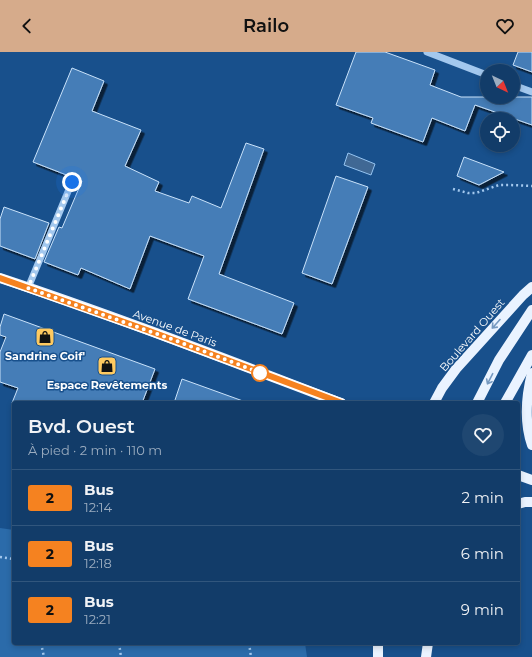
<!DOCTYPE html>
<html lang="fr">
<head>
<meta charset="utf-8">
<style>
  :root { --surface:#123c69; --page:#1f4771; --text:#f1f3f6; --muted:#9cadc0; --line:#31567d; --accent:#d6ab8b }
  body { margin:0; font-family:Montserrat,sans-serif; background:var(--page); color:var(--text); height:100vh; display:flex; flex-direction:column; font-size:15px; white-space:nowrap }
  * { box-sizing:border-box; margin:0 }
  p { font-size:13px; color:var(--muted) }
  .icon { flex:none; width:22px; height:22px; fill:none; stroke:currentColor; stroke-width:2; stroke-linecap:round; stroke-linejoin:round }
  .map { position:relative; flex:1; overflow:hidden }
  .side { position:absolute; left:12px; top:349px; width:508px; height:244px; display:flex; flex-direction:column; background:var(--surface); border-radius:4px; box-shadow:0 2px 6px #0003,0 0 0 1px var(--line) }
  .side>* { flex:none }
  .badge { padding:0 8px; border-radius:3px; font-size:14px; line-height:26px }
  .needle { width:26px; rotate:137deg }
  .controls { position:absolute; left:480px; top:12px; display:grid; gap:8px }
  .controls a { display:grid; place-items:center; width:40px; height:40px; border-radius:50%; background:var(--surface); box-shadow:0 2px 6px #0003,0 0 0 1px var(--line); font-size:20px }
  .you { position:absolute; width:20px; height:20px; margin:-10px; border:3px solid #fff; border-radius:50%; background:#1a73e8; box-shadow:0 0 0 6px #1a73e833 }
  .map>.badge { position:absolute; translate:-50% -50%; box-shadow:0 0 0 2px #fff }
  .round { display:grid; place-items:center; flex:none; width:42px; height:42px; border-radius:21px; background:var(--page) }
  .head { display:flex; align-items:center; justify-content:space-between; height:68px; padding:0 16px }
  h1 { font-size:19px; font-weight:600; line-height:30px }
  ul { padding:0; list-style:none }
  li { display:flex; align-items:center; gap:12px; height:56px; padding:0 16px; border-top:1px solid var(--line) }
  li div { flex:1 }
  li b { display:block; font-size:15px }
  li em { font-style:normal }
  li .badge { min-width:44px; font-weight:700; text-align:center }
  header { display:flex; justify-content:space-between; align-items:center; height:52px; padding:0 16px; background:var(--accent); color:#111; font-size:18px; font-weight:600 }
  .map>svg:first-child { display:block }
  .green { fill:#2b6baa }
  .water { fill:#406894; stroke:#95c4f1 }
  .building { fill:#457db7; stroke:#c9e2fa; filter:url(#shadow) }
  .lines { fill:none; stroke-linecap:round; stroke-linejoin:round }
  .path { stroke:#a3c8ee; stroke-width:2.5; stroke-dasharray:2 3; stroke-linecap:butt }
  .minor { stroke:#a3c8ee; stroke-width:7 }
  .major { stroke:#eaf3ff; stroke-width:10 }
  .oneway { stroke:#7699c0 }
  .line-casing { stroke:#fff; stroke-width:9 }
  .line { stroke:#f58220; stroke-width:6 }
  .walk { stroke:#fff; stroke-width:4; stroke-dasharray:0 7.2 }
  .stop-dot { fill:#fff; stroke:#f58220; stroke-width:2 }
  .labels { text-anchor:middle; stroke-width:3; stroke-linejoin:round; paint-order:stroke }
  .street-label { font-size:11px; fill:#fff; stroke:#18508c }
  .poi-label { font-size:11px; font-weight:bold; fill:#fff; stroke:#18508c }
</style>
</head>
<body>
<header><svg class="icon" aria-label="back" viewBox="0 0 24 24"><path d="M15 5l-7 7 7 7"/></svg>Railo<svg class="icon" aria-label="heart" viewBox="0 0 24 24"><path d="M12 20l-8-8c-3-5 5-10 8-4 3-6 11-1 8 4z"/></svg></header>
<div class="map">
<svg width="532" height="605" viewBox="0 0 532 605">
  <defs>
    <filter id="shadow"><feDropShadow dx="3.5" dy="3.5" stdDeviation="0" flood-color="#0009"/></filter>
  </defs>
  <rect width="100%" height="100%" fill="#18508c"/>
  <!-- green -->
  <polygon class="green" points="0,476 14,478 14,591 305,591 307,605 0,605"/>
  <!-- water -->
  <polygon class="water" points="348,101 375,112 371,123 344,113"/>
  <!-- building -->
  <g class="building">
    <polygon points="356,0 385,0 435,18 430,33 461,45 532,45 532,73 475,53 465,79 432,66 423,90 371,71 373,66 336,53"/>
    <polygon points="518,0 532,0 532,20 513,13"/>
    <polygon points="72,16 104,29 92,59 141,78 125,114 159,130 155,139 189,151 192,144 221,156 246,91 264,97 219,222 294,251 282,282 188,247 204,204 150,184 130,237 81,216 78,223 44,210 59,175 62,176 82,129 33,110"/>
    <polygon points="464,105 504,120 479,133 457,124"/>
    <polygon points="336,124 368,135 332,232 302,221"/>
    <polygon points="4,155 49,171 35,207 0,194 0,167"/>
    <polygon points="4,262 155,317 142,351 12,351 18,336 0,330 0,300 6,285 0,283 0,275"/>
    <polygon points="182,327 243,349 242,351 174,351"/>
  </g>
  <g class="lines">
    <!-- path -->
    <g class="path">
      <polyline points="453,137 468,141 476,141 499,133 510,133 532,134"/>
      <polyline points="0,505 14,507"/>
      <polyline points="41,591 44,605"/>
      <polyline points="119,591 121,605"/>
      <polyline points="249,591 251,605"/>
    </g>
    <!-- minor -->
    <g class="minor">
      <polyline points="427,0 487,23"/>
      <polyline points="513,33 532,40"/>
      <polyline points="28,236 72,130"/>
    </g>
    <!-- major -->
    <g class="major">
      <path d="M0 226C115 264 228 308 341 351"/>
      <path d="M532 321C526 345 524 370 532 393"/>
      <polyline points="434,351 442,336 456,317 523,243 532,235"/>
      <polyline points="477,351 499,308 532,258"/>
      <polyline points="505,351 532,303"/>
      <polyline points="518,423 532,428"/>
      <polyline points="518,452 525,450 532,450"/>
      <polyline points="378,591 378,605"/>
      <polyline points="426,605 428,591"/>
    </g>
  </g>
  <!-- one-way arrows -->
  <defs><path id="oneway-shaft" d="M-6 0H5M1.5-3L5.5 0L1.5 3" fill="none" stroke-width="1.6" stroke-linecap="round" stroke-linejoin="round"/></defs>
  <g class="oneway">
    <use href="#oneway-shaft" transform="translate(496 272) rotate(132)"/>
    <use href="#oneway-shaft" transform="translate(490 327) rotate(117)"/>
  </g>
  <g class="lines">
    <!-- line casing -->
    <g class="line-casing">
      <polyline id="line" points="0,226 147,278 342,351"/>
    </g>
    <!-- line -->
    <use href="#line" class="line"/>
    <!-- walk -->
    <polyline class="walk" points="72,130 28,236 174,288 261,321 260,321"/>
  </g>
  <!-- icons -->
  <defs>
    <g id="shop-square" transform="scale(1)"><rect x="-9" y="-9" width="18" height="18" rx="4" fill="#ffca60" stroke="#18508c"/><path d="M-5-2.5h2.3a2.7 3.5 0 0 1 5.4 0H5L5.5 6h-11ZM-1.5-2.5h3a1.5 2.3 0 0 0-3 0Z" fill="#111"/></g>
  </defs>
  <g fill-rule="evenodd">
    <use href="#shop-square" x="45" y="285"/>
    <use href="#shop-square" x="107" y="314"/>
  </g>
  <!-- markers -->
  <circle class="stop-dot" cx="260" cy="321" r="8"/>
  <g class="labels">
    <!-- street labels -->
    <g class="street-label">
      <text transform="translate(175 276) rotate(20)" y="4">Avenue de Paris</text>
      <text transform="translate(472 283) rotate(-49)" y="4">Boulevard Ouest</text>
    </g>
    <!-- poi labels -->
    <g class="poi-label">
      <text x="45" y="308">Sandrine Coif'</text>
      <text x="107" y="337">Espace Revêtements</text>
    </g>
  </g>
</svg>
<div class="controls">
<a><svg class="needle" viewBox="-14 -14 28 28"><path d="M0-13l5 13h-10z" fill="#e53935"/><path d="M0 13l5-13h-10z" fill="#9cadc0"/></svg></a>
<a><svg class="icon" aria-label="locate" viewBox="0 0 24 24"><circle cx="12" cy="12" r="6"/><path d="M12 2v4M12 18v4M2 12h4M18 12h4"/></svg></a>
</div>
<div class="you" style="left:72px;top:130px"></div>
<section class="side">
<div class="head"><div><h1>Bvd. Ouest</h1><p>À pied · 2 min · 110 m</p></div><a class="round"><svg class="icon" aria-label="heart" viewBox="0 0 24 24"><path d="M12 20l-8-8c-3-5 5-10 8-4 3-6 11-1 8 4z"/></svg></a></div>
<ul>
<li><span class="badge" style="background:#f58220;color:#111">2</span><div><b>Bus</b><p>12:14</p></div><em>2 min</em></li>
<li><span class="badge" style="background:#f58220;color:#111">2</span><div><b>Bus</b><p>12:18</p></div><em>6 min</em></li>
<li><span class="badge" style="background:#f58220;color:#111">2</span><div><b>Bus</b><p>12:21</p></div><em>9 min</em></li>
</ul>
</section>
</div>
</body>
</html>
